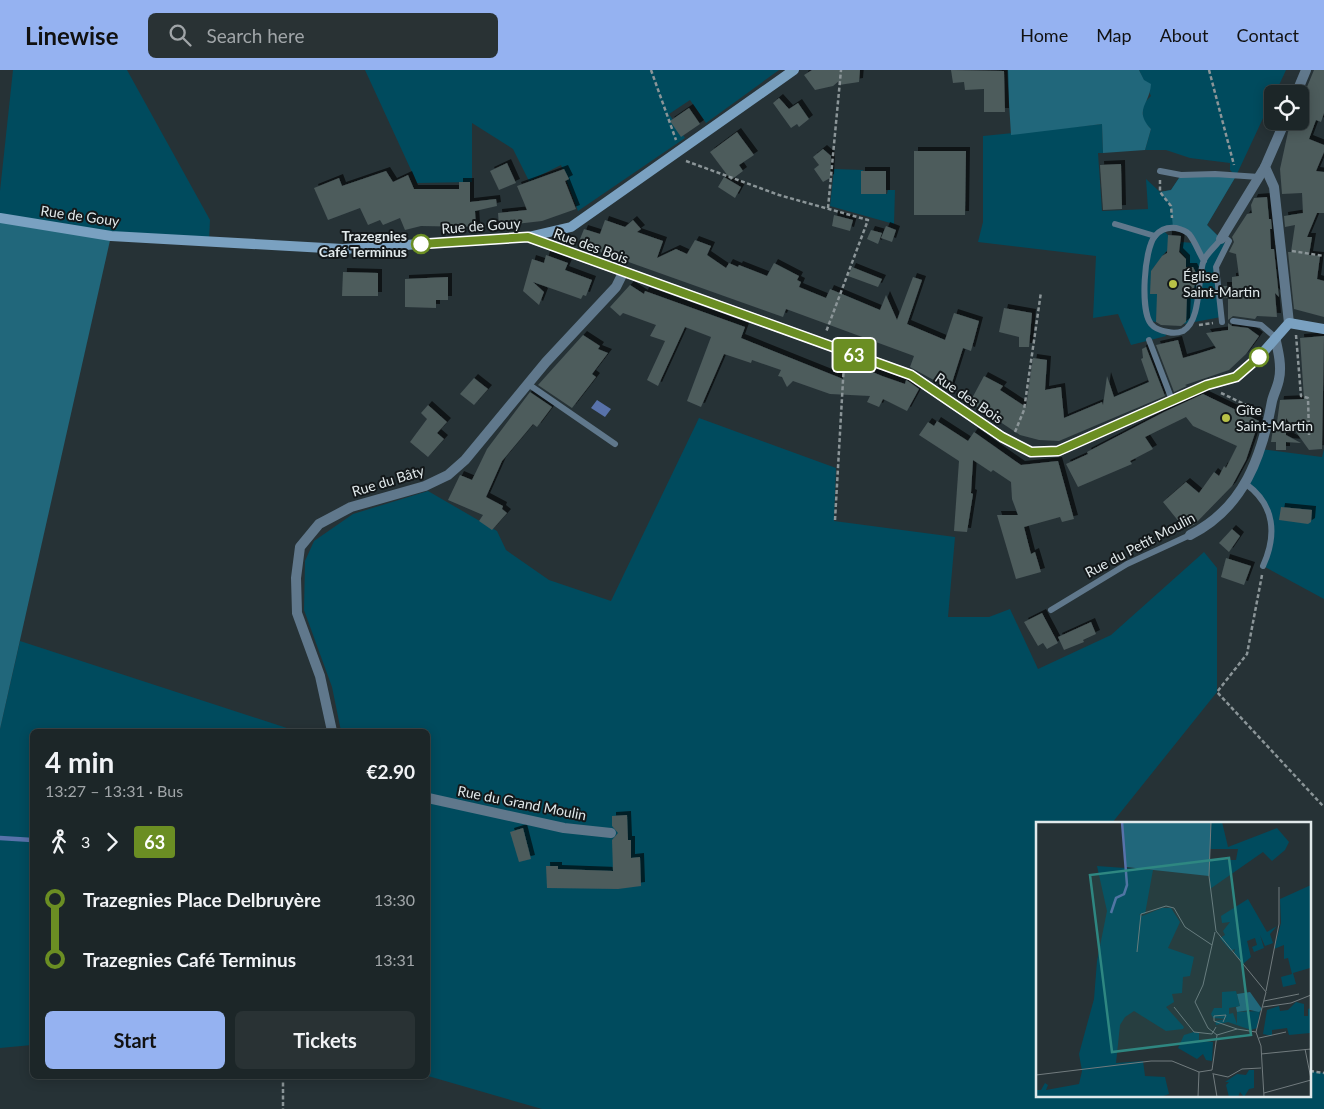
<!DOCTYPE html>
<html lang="en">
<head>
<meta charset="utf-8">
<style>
  :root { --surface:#1c2628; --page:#293234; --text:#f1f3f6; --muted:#a0a5a8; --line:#3a4345; --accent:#95b2f1 }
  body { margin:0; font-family:Lato,sans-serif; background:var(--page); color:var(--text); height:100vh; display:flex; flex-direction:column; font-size:19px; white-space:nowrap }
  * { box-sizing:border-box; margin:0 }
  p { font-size:16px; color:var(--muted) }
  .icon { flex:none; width:28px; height:28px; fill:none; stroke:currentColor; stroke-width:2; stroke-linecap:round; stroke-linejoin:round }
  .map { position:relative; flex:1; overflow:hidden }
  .panel { position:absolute; left:30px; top:659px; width:400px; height:350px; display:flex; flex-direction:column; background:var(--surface); border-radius:8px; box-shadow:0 2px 12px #0003,0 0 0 1px var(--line) }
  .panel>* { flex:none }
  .badge { padding:0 10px; border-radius:4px; font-size:18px; line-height:32px }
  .buttons { position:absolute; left:1264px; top:15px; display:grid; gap:10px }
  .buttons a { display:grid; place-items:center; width:45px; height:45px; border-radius:8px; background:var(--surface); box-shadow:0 2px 12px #0003,0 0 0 1px var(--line); font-size:25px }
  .map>.badge { position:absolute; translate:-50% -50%; box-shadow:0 0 0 2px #fff }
  .legs { display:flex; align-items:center; gap:8px; height:55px; padding:0 15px; font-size:16px }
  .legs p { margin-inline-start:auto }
  .summary { display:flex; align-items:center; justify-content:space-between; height:85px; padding:0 15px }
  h1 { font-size:28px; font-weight:700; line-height:38px }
  .cta { display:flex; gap:10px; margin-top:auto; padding:10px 15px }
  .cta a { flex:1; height:58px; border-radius:8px; background:var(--accent); color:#111; font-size:20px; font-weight:700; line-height:58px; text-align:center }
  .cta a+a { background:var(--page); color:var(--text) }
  ul { padding:0 15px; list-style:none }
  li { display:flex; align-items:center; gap:18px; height:60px; font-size:19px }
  li i { display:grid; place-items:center; width:8px; height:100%; margin:0 6px; background:currentColor }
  li i::after { content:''; width:12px; height:12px; margin:-6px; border:4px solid; border-radius:50%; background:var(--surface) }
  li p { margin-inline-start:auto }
  li:first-child i { background:linear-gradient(#0000 50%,currentColor 0) }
  li:last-child i { background:linear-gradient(currentColor 50%,#0000 0) }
  header { display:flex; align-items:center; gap:30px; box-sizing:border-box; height:70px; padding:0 25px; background:var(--accent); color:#111 }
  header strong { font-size:24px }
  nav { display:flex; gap:28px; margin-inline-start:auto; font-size:18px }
  .search { width:350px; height:45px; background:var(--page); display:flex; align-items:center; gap:12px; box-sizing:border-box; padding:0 18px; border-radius:8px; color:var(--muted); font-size:19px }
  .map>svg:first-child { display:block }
  .green { fill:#004b5e }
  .forest { fill:#21677b }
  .water { fill:#5872aa }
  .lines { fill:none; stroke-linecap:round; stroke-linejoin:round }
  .stream { stroke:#5872aa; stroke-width:4.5 }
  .building { fill:#4d5b5c; filter:url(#shadow) }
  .path { stroke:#8b9598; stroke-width:2.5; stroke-dasharray:4 2.5; stroke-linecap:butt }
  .lane { stroke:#60788c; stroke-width:6 }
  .street { stroke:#60788c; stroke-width:10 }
  .secondary { stroke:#7aa1c1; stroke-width:10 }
  .line-1-casing { stroke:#fff; stroke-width:11 }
  .line-1 { stroke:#6b8e23; stroke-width:8 }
  .stop-1-dot { fill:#fff; stroke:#6b8e23; stroke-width:2.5 }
  .poi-dot { fill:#b8c147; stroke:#13181a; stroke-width:2 }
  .labels { text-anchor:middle; stroke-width:4; stroke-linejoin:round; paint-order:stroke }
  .street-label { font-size:14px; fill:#e1e9eb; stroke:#13181a }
  .stop-label { font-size:14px; font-weight:bold; fill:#e1e9eb; stroke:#13181a; text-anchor:end }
  .poi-label { font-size:14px; fill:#e1e9eb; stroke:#13181a; text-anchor:start }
  .inset-river { fill:none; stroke:#5872aa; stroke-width:2.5 }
  .inset-road { fill:none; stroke:#717b7e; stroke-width:1 }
  .view { fill:#2e8781; fill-opacity:0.15; stroke:#2e8781; stroke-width:2.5 }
  .inset-edge { fill:none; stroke:#e1e9eb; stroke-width:2.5 }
</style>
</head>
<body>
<header>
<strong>Linewise</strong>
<div class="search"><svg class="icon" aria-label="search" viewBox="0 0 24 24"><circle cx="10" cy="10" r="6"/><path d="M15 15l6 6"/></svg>Search here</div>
<nav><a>Home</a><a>Map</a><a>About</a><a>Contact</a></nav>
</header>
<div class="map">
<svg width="1324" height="1039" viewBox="0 0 1324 1039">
  <defs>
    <filter id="shadow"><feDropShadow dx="4" dy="-4" stdDeviation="0" flood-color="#0009"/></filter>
  </defs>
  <rect width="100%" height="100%" fill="#263236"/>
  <!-- green -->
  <g class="green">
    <polygon points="13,0 127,0 210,150 209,171 111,166 0,148 0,121"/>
    <polygon points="365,0 779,0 706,53 690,30 669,44 685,68 578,141 561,95 529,111 513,79 472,53 472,112 417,113"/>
    <polygon points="1139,0 1286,0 1275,24 1272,24 1272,29 1236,106 1207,155 1227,175 1216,197 1221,247 1184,254 1187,225 1193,225 1195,199 1185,198 1186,188 1180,181 1181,172 1194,173 1181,159 1163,160 1169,166 1168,180 1162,186 1161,196 1154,196 1151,222 1159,223 1156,252 1150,251 1165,262 1166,266 1131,275 1118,244 1093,248 1096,186 978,172 983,152 983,66 1102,54 1103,83 1098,83 1102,141 1148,139 1146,109 1160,122 1171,120 1181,105 1235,105 1230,100 1230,93 1190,88 1166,80 1145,80 1151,59 1143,51 1143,34 1151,26"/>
    <polygon points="834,99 863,100 863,123 887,124 888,120 895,120 894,154 830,136"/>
    <polygon points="699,348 836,398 834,451 955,467 948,547 989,547 1010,539 1038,599 1111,565 1204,482 1217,498 1217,622 1112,753 1038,753 1038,1025 1310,1025 1310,1001 1324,1003 1324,1039 542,1039 428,1006 428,661 341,661 332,617 304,540 305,491 314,471 353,444 428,421 497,461 506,480 549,510 611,531"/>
    <polygon points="1261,379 1322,387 1324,379 1324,529 1263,496 1272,465 1264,430 1246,414"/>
    <polygon points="20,571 296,661 32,661 32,975 0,978 0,659"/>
  </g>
  <!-- forest -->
  <g class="forest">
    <path d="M1007 0H1139L1144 10 1151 14C1150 34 1133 40 1151 59L1145 80 1103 83 1102 54 1011 65Z"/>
    <polygon points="1181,105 1236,106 1207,155 1221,169 1204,191 1189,164 1173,158 1171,136 1160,122 1171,120"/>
    <polygon points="0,148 111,166 0,659"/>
  </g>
  <!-- water -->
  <polygon class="water" points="597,330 611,339 605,347 591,338"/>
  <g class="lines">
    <!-- stream -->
    <polyline class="stream" points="0,768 32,770"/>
  </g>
  <!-- building -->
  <g class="building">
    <polygon points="812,0 860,0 859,12 839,15 839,11 833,16 815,20 804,5"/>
    <polygon points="951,0 1004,1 1005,42 984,42 984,19 965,20 964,12 953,13"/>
    <polygon points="1314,0 1324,0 1324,43 1321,52 1316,50 1309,69 1324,75 1324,82 1316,101 1324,102 1324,143 1317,143 1307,167 1312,167 1309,185 1320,186 1317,209 1324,211 1324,247 1294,239 1288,182 1291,182 1295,155 1285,157 1284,146 1303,143 1302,123 1282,124 1280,99 1288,62 1293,51 1300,51 1300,34"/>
    <polygon points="779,28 789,39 798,33 809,49 799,57 797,54 791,58 773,33"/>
    <polygon points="689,38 700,54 681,67 670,51"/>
    <polygon points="737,62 754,85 739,95 743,101 731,110 710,82"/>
    <polygon points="823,79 831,86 830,108 823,112 814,99 819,95 813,87"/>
    <polygon points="914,81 966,81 965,145 914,145"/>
    <polygon points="507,93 516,113 499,120 490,101"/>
    <polygon points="1121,94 1122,139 1103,140 1100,95"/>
    <polygon points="564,99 569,109 565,111 576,139 542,151 499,156 498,143 527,140 517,116"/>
    <polygon points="386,101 393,112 408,105 414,119 459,119 459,112 470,112 470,132 496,129 497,136 475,141 476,157 421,156 405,160 400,148 383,155 380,150 368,155 360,138 328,150 314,118 339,108 342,116"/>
    <rect x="861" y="101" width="25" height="23"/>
    <polygon points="724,107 741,117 735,128 718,117"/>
    <polygon points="1267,127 1269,149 1271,149 1272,159 1270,159 1271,179 1274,179 1279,227 1275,223 1277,247 1257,246 1255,249 1233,246 1228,250 1228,228 1224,228 1223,216 1232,216 1232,207 1239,206 1236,184 1229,182 1234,172 1232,167 1247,144 1252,143 1251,135 1254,128"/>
    <polygon points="834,145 853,150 850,161 832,156"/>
    <polygon points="605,150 625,157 633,150 641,159 637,162 663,171 657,188 676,179 687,184 695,170 711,176 707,185 726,198 729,193 738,197 739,195 767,206 774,193 799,206 797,210 801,212 799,217 826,228 830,219 880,240 886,225 897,250 913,207 922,210 907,254 945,270 954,243 979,251 971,281 963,278 950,319 910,297 914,286 786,239 783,247 578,174 584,159 600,164"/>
    <polygon points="886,156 896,160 892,172 881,168"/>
    <polygon points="871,160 882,163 878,174 867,169"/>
    <polygon points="1168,165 1181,166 1179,182 1186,189 1186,197 1193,197 1196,203 1193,226 1187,225 1186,252 1181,256 1161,255 1156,252 1157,224 1150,224 1151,201 1162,186 1167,183"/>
    <polygon points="546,185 568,193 565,200 592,210 586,226 583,225 581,229 533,212 544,222 539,235 523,221 532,189 544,193"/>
    <polygon points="852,197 882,209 878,217 848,206"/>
    <polygon points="343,202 378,203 378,226 342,226"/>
    <polygon points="448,207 448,230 436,230 436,238 405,237 405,209"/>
    <polygon points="630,215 644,224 645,221 745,257 741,268 843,309 844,290 882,306 905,314 906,310 908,311 919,319 907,341 883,329 879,337 867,332 870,326 830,324 793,311 787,317 782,307 778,306 781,300 752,290 751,293 724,284 701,337 687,331 711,267 685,257 658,316 647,310 665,271 650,266 656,255 623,243 620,246 610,237"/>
    <polygon points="1004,238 1032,243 1029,277 1019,277 1019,267 999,262"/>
    <polygon points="1228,253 1232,256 1248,258 1259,266 1246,284 1229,300 1185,315 1187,316 1174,322 1156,275 1178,270 1183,288 1197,284 1216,278 1206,263 1228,260"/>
    <polygon points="583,265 600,276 598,279 608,283 592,304 596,307 572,338 538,315"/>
    <polygon points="1324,266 1322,379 1309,380 1286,348 1286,365 1301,373 1286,372 1286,380 1276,380 1276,372 1271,372 1273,359 1276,360 1280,330 1304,329 1300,268"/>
    <polygon points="1146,277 1165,326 1059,371 1039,370 1020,365 970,332 984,306 1003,316 1000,320 1026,337 1033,288 1047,290 1045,320 1061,317 1064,348 1102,332 1103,335 1107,306 1114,327 1149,312 1141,289 1143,288 1142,279"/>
    <polygon points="474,308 488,319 474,335 460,324"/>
    <polygon points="530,322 552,337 537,357 533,354 502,391 486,427 503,436 502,439 507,443 492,460 479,451 483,445 448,430 460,405 472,410 487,379"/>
    <polygon points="1203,324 1259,351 1246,390 1232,416 1195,454 1188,458 1182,451 1180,453 1163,432 1186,412 1199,423 1214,402 1219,406 1224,396 1226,398 1237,376 1193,356 1186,347 1145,367 1153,379 1130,391 1132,394 1078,417 1066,394 1088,384 1087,382 1164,342"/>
    <polygon points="428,335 447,352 437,363 444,369 428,387 410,372 427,349 421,343"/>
    <polygon points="937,351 968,371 974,362 1021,395 1058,391 1074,449 1062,452 1060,447 1024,457 1031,484 1035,482 1041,502 1016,509 997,445 1018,445 1012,429 1011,412 993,400 991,402 973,390 971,423 973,424 967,462 954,461 959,391 919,365 928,352 934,356"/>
    <polygon points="1281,437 1312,440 1311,452 1308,454 1279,450"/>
    <polygon points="1232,459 1240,466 1229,482 1219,473"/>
    <polygon points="1226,488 1251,496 1244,515 1221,507"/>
    <polygon points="1042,543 1058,573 1047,579 1043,573 1038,576 1024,552"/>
    <polygon points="1091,552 1096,564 1083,570 1084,572 1064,580 1058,567"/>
    <polygon points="627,745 628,770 631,770 631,788 640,787 641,816 618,819 547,818 546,796 558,796 558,799 613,801 612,770 618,763 612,756 612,746"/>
    <polygon points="523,758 531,789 519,792 510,762"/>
  </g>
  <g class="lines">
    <!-- path -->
    <g class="path">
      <polyline points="651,0 676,70"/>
      <polyline points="1209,0 1234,95"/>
      <polyline points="686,91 779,125 868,150 826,262"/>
      <polyline points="1160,110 1160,122 1171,136 1172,148"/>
      <polyline points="828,138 841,0"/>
      <polyline points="1292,181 1324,186"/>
      <polyline points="1199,255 1213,253"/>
      <polyline points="1296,265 1301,326 1308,328 1309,365"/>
      <polyline points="1221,323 1259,341"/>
      <polyline points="1015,362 1024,340 1041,222"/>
      <polyline points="835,450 844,293"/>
      <polyline points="1262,505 1247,584 1217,622 1324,737"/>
      <polyline points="1310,1001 1324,1003"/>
      <polyline points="283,1006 283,1039"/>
    </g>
    <!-- lane -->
    <g class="lane">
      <polyline points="1160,101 1181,105 1215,104 1259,107"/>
      <polyline points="1115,154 1155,166"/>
      <path d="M1204 191C1199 183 1195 171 1189 164 1186 161 1180 159 1176 158 1168 157 1160 160 1155 166 1144 179 1140 240 1151 254 1155 259 1162 261 1168 262 1172 263 1178 263 1183 261 1202 251 1197 205 1204 190 1208 182 1216 176 1221 169"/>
      <polyline points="1233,251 1261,255 1275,267"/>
      <polyline points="1222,252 1216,197 1229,171 1223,166"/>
      <polyline points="1149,270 1172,330"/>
      <polyline points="528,314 615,374"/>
      <path d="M1246 414C1275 435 1277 465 1263 496"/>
      <polyline points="1051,540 1127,494 1190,465"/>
    </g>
    <!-- street -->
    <g class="street">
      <polyline points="1296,24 1306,0"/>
      <polyline points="1285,51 1265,97 1274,117 1289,253"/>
      <polyline points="1221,169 1265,97"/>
      <path d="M1190 465C1244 438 1262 386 1272 331 1274 323 1278 316 1279 309 1282 296 1278 280 1275 267"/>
      <polyline points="332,661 320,606 297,543 296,508 300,477 319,454 351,437 425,416 448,405 465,390 546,292 616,217 623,203"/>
      <polyline points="428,728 564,758 611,763"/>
    </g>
    <!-- secondary -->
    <g class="secondary">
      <polyline points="0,148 111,166 343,179 528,167 571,157 794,0"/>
      <polyline points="528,167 911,305 1002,367 1031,382 1058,381 1207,315 1236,307 1259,287 1289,253 1324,259"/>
    </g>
  </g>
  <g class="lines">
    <!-- line-1 casing -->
    <g class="line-1-casing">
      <polyline id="line-1" points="421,174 528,167 911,305 1002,367 1031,382 1058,381 1207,315 1236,307 1259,287"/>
    </g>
    <!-- line-1 -->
    <use href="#line-1" class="line-1"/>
  </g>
  <!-- markers -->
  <g class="stop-1-dot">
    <circle cx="421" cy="174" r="9"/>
    <circle cx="1259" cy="287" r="9"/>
  </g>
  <g class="poi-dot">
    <circle cx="1173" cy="214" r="5"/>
    <circle cx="1226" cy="348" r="5"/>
  </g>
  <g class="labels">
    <!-- street labels -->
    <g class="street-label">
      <text transform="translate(80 146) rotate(8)" y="5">Rue de Gouy</text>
      <text transform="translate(481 156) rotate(-4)" y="5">Rue de Gouy</text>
      <text transform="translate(591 176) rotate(20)" y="5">Rue des Bois</text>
      <text transform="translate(969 328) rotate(34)" y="5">Rue des Bois</text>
      <text transform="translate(388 411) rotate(-17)" y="5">Rue du Bâty</text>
      <text transform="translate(1140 475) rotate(-28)" y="5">Rue du Petit Moulin</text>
      <text transform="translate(522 733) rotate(11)" y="5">Rue du Grand Moulin</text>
    </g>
    <!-- stop labels -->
    <g class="stop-label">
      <text x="407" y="171">Trazegnies<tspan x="407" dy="16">Café Terminus</tspan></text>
    </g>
    <!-- poi labels -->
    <g class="poi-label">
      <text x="1183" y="211">Église<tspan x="1183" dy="16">Saint-Martin</tspan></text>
      <text x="1236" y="345">Gîte<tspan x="1236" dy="16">Saint-Martin</tspan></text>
    </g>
  </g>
  <!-- overview -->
  <g transform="translate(1036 752)">
    <rect width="275" height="275" fill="#263236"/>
    <path d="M175 0H186L192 25 241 6 253 20 249 28 236 39 227 30 174 67 173 38H200L202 27H174ZM61 44 117 48 109 92H103L106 94 126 86H135L144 100 132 126 158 135 154 154 147 155 146 171 136 172 138 180 130 185 148 205 147 207 130 209 98 189 89 195 84 203 80 241 107 239 109 254 129 255 133 272 125 275H0V268H5L9 261 12 263 10 268 43 262 46 249 43 232 58 177 61 139 71 89ZM275 63 274 146 257 151 260 162 247 165 245 155 256 152 252 136 248 137V123L238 127 245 101 244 77ZM212 77 231 110 241 104 234 112 237 121 229 124 224 113 228 126 218 130 216 125 221 123 219 116 211 119 215 135 207 142 198 131 199 127 195 129 184 116 189 113 187 109 194 100 186 101 185 94ZM200 169 204 184 193 186V192L197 191 201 202V190L224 189 221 206 215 208 192 200 180 203 179 199 191 197 177 196 175 192 178 186H186V170ZM260 180 268 182V194H272V187L275 186 274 211 253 213 251 206 236 208V214L227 212 231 188 243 184 244 189 252 188ZM158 210 163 211V219L177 220 176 239 170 238 167 232 161 237 142 226 148 213ZM213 248H218V266L213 267 208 275 204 270 202 275H193L190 263 193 260H189L201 252 210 253Z" fill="#004b5e"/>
    <path d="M86 0H175L173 54 90 45ZM214 170 226 187 223 190 214 188 201 190 200 185 204 184 201 172Z" fill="#21677b"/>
    <path class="inset-river" d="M75 91 80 76 88 72 91 63 86 0"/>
    <path class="inset-road" d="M175 0 173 54 180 109 230 170 220 210 225 224 228 275M179 110 167 163 159 180 172 206 181 213M101 130 105 92 130 84 138 86 149 105 176 123M230 169 243 102V65M228 179 263 172M138 185 158 210 176 212 180 205M227 185 255 181 275 173M187 200 190 193 178 194V199L201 207M181 213 201 207 220 210M223 216 250 210M269 227 275 257M225 232 275 227M163 250 176 248 181 213M177 251 181 275M178 252 192 255 206 247 225 246M0 253 115 239H136L163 250M228 271 275 258M162 275 163 250"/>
    <path class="view" d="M193 36 215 213 76 230 54 53Z"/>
    <rect width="275" height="275" class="inset-edge"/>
  </g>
</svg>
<div class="buttons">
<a><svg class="icon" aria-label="locate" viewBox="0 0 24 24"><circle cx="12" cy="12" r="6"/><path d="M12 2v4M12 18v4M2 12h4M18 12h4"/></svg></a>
</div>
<b class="badge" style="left:854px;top:285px;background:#6b8e23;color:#fff">63</b>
<section class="panel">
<div class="summary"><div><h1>4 min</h1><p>13:27 – 13:31 · Bus</p></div><b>€2.90</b></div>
<div class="legs"><svg class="icon" aria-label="walk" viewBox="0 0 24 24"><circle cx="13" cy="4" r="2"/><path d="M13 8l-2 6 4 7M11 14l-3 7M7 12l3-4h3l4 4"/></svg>3<svg class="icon" aria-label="forward" viewBox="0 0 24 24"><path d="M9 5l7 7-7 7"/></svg><b class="badge" style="background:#6b8e23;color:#fff">63</b></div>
<ul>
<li><i style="color:#6b8e23"></i><b>Trazegnies Place Delbruyère</b><p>13:30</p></li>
<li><i style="color:#6b8e23"></i><b>Trazegnies Café Terminus</b><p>13:31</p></li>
</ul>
<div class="cta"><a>Start</a><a>Tickets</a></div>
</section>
</div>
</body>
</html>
